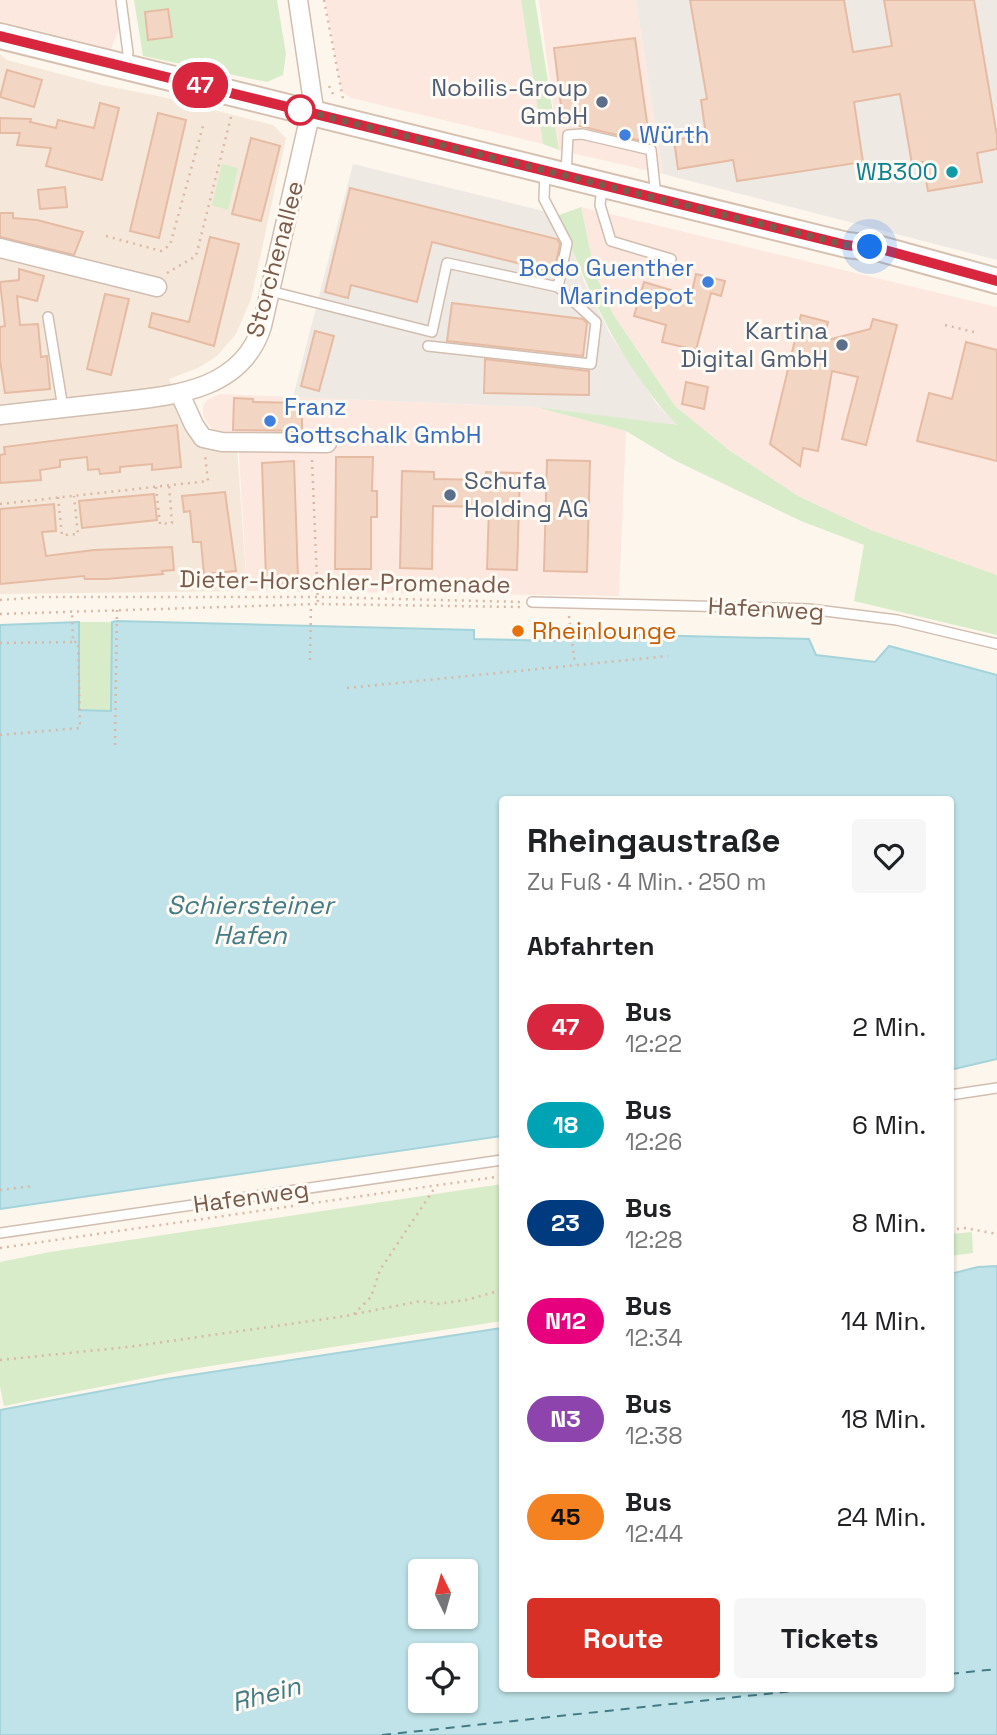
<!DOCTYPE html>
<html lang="de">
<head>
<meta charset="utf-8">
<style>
  :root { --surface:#fff; --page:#f6f6f6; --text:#202124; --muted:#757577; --accent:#d93025 }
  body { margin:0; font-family:"Space Grotesk",sans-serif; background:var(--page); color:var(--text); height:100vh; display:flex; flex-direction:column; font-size:26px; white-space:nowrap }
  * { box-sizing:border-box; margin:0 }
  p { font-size:23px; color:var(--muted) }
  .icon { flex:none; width:38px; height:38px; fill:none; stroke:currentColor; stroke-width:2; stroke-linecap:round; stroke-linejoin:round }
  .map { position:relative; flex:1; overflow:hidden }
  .side { position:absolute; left:499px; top:796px; width:455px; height:896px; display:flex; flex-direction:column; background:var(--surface); border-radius:7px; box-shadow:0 2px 5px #0004 }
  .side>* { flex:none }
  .badge { padding:0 14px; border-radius:23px; font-size:24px; line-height:46px }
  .needle { width:46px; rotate:355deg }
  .controls { position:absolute; left:408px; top:1559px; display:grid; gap:14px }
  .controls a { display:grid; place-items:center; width:70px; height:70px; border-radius:7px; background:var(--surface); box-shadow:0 2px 5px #0004; font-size:35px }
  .you { position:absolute; width:35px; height:35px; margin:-18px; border:5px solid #fff; border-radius:50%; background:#1a73e8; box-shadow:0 0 0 10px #1a73e833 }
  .map>.badge { position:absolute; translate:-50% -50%; box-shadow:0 0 0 4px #fff }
  h2 { padding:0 28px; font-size:26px; line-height:63px }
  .round { display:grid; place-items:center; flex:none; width:74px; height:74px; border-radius:7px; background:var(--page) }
  .head { display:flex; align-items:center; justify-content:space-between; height:119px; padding:0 28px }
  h1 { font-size:33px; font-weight:800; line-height:52px }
  .primary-button { display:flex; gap:14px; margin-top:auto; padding:14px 28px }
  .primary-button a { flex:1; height:80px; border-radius:7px; background:var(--accent); color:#fff; font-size:28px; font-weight:800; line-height:80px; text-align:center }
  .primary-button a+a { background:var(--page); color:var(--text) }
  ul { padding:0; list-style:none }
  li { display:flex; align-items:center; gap:21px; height:98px; padding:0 28px }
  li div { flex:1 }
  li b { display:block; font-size:26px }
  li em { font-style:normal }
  li .badge { min-width:77px; font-weight:700; text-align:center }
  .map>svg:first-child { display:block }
  .residential { fill:#f5e8da }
  .commercial { fill:#fde8e0 }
  .industrial { fill:#efe9e4 }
  .green { fill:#d8ecc9 }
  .water { fill:#bfe3e8; stroke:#a5d3da; stroke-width:2; fill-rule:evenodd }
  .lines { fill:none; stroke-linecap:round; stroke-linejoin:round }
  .ferry { stroke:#437c86; stroke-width:2; stroke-dasharray:9 7; stroke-linecap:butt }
  .building { fill:#f3d5c3; stroke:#e6bba3; stroke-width:2 }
  .lane-casing { stroke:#d1beb0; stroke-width:12 }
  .street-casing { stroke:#d1beb0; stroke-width:21 }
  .secondary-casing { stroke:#d6c0b0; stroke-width:28 }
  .path { stroke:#d9b8a5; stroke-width:2.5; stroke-dasharray:2 5; stroke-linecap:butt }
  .lane { stroke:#fff; stroke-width:9 }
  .street { stroke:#fff; stroke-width:18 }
  .secondary { stroke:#fff; stroke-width:24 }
  .line-casing { stroke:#fff; stroke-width:16 }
  .line { stroke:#d7263d; stroke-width:10 }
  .walk { stroke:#7a5c4d; stroke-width:7; stroke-dasharray:0 12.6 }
  .service-dot { fill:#5c6f8a; stroke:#fffaf3; stroke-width:2.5 }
  .stop-dot { fill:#fff; stroke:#d7263d; stroke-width:3.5 }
  .shop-dot { fill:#3f7fe0; stroke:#fffaf3; stroke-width:2.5 }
  .culture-dot { fill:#0f9aa8; stroke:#fffaf3; stroke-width:2.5 }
  .food-dot { fill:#e8710a; stroke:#fffaf3; stroke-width:2.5 }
  .labels { text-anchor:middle; stroke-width:6; stroke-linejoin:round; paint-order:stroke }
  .service-label { font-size:24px; fill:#4e5e75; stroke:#fffaf3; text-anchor:end }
  .shop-label { font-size:24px; fill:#366cbe; stroke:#fffaf3; text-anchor:start }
  .culture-label { font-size:24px; fill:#0d838f; stroke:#fffaf3; text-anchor:end }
  .street-label { font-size:24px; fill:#7a5c4d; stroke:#fffaf3 }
  .food-label { font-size:24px; fill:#c56008; stroke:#fffaf3; text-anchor:start }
  .water-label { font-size:26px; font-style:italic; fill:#437c86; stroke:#fffaf3 }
</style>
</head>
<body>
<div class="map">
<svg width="997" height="1735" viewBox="0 0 997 1735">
  <rect width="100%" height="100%" fill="#fdf6ec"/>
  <!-- residential -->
  <polygon class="residential" points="0,54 7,60 102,85 158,96 273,125 286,138 251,299 236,334 217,356 198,368 169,379 191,427 237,447 247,591 0,594"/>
  <!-- commercial -->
  <g class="commercial">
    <polygon points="0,0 116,0 119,29 111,49 0,21"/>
    <polygon points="325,0 521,0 543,144 351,98 343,93 339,78"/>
    <polygon points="539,0 636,0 663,174 559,150"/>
    <polygon points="581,207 997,307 997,575 871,530 798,496 729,450 675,406 613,314 595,273"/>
    <polygon points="220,394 536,407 626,431 619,596 247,591 238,436 212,429 203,417 203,406 207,400"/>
  </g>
  <!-- industrial -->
  <g class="industrial">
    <polygon points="636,0 997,0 997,260 663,174"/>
    <polygon points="353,164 559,215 586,286 610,334 656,403 678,426 536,407 293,397"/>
  </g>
  <!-- green -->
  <g class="green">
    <polygon points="134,0 277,0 286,54 283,75 267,82 143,56"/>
    <polygon points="521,0 535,0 559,150 543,144"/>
    <polygon points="222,164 238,168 228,210 212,205"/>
    <path d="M581 207 595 273 613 314 675 406 729 450 798 496 871 530 997 575V635L854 601 864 545 801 521 674 460 626 431 536 407 677 425C620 364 588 293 559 215Z"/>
    <rect x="79" y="622" width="33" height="89"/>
    <polygon points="502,1184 502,1321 185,1370 4,1406 0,1387 0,1262 50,1252"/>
    <polygon points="972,1232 973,1253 950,1256 950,1234"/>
  </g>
  <!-- water -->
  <g class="water">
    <polygon points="117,621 474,630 474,639 561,641 562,633 809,639 816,655 875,662 889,646 997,675 997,1059 950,1070 950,800 502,800 502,1136 0,1209 0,625 79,622 79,710 111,711 112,622"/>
    <path d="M997 1266V1735H0V1410L166 1379 502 1328V1689H950V1274L978 1267ZM420 1572H466V1617H420ZM420 1656H466V1701H420Z"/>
  </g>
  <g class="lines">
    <!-- ferry -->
    <g class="ferry">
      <polyline points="950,1674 997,1669"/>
      <polyline points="382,1735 812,1689"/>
    </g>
  </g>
  <!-- building -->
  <g class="building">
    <polygon points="690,0 844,0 853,52 892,46 884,0 974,0 997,136 997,149 977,153 982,182 928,191 923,162 912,164 900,94 854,102 863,162 737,181 733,160 678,169 674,140 706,135 701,100 707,99"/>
    <polygon points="168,9 172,37 148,40 145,12"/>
    <polygon points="635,38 650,143 563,122 554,48"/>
    <polygon points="7,70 42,80 34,107 0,97"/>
    <polygon points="100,103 119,108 102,180 46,166 51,148 17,145 20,133 0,133 0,118 31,119 30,122 56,128 58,120 94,128"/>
    <polygon points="158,113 186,120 159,238 130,231"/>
    <polygon points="251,138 280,146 261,221 232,214"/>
    <polygon points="65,187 67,207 40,209 38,190"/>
    <polygon points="350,188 557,239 560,244 554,272 432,242 417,302 351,285 348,298 325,292"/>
    <polygon points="0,213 13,213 13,218 37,220 83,232 74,255 0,237"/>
    <polygon points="210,237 239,244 214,346 149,327 152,313 189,322"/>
    <polygon points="19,269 44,276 37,301 17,296 20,325 38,324 41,357 47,356 50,389 5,393 0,360 0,327 5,326 0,282 19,280"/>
    <polygon points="696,274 725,281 721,296 711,293 696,350 662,342 666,325 634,316 644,282 691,296"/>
    <polygon points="105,294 129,299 111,375 87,369"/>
    <polygon points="452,303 583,319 587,323 583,356 447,341"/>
    <polygon points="801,315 828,322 824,341 870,329 873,319 897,325 866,445 842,439 858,377 832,371 818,451 803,448 800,466 770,444"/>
    <polygon points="315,331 334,336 319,391 301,386"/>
    <polygon points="966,342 997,350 997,461 917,441 929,393 952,399"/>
    <polygon points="485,359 589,371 589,395 484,393"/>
    <polygon points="686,382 708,387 704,409 682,404"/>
    <polygon points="234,398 253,399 253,402 302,403 302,431 233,430"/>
    <polygon points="177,425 181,467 152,470 152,464 120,467 120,472 100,474 99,469 88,470 87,457 60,460 60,467 40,470 41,480 0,483 0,455 5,454 4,447"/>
    <polygon points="336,457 373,457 372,491 377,491 377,517 371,517 371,569 335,569"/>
    <polygon points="547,460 590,461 587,572 544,571"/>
    <polygon points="294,461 298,579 294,579 294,584 270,585 270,579 266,579 262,463"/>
    <polygon points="402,471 434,472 434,479 486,480 486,472 520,473 517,570 487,569 489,507 433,506 432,569 400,568"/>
    <polygon points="225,492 236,571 204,574 201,542 193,542 190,511 184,512 182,496"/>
    <polygon points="154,494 157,520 82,528 79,501"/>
    <polygon points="54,504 56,531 42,532 46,556 94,550 172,547 174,570 162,571 163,574 106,579 85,579 84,576 0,584 0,509"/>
  </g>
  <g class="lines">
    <!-- lane casing -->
    <g class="lane-casing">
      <g id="lane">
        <polyline points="121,0 128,53 126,64"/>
        <polyline points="566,175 568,135 582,134 651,150 656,197"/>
        <polyline points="602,187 600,205 611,241 671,259"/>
        <polyline points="270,291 432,332 447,263 558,287 567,243 544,199 545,173"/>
        <polyline points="48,317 63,408"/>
        <polyline points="428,346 591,364 596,322 558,287"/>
        <polyline points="532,602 809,609 897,620 997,644"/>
        <polyline points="950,1095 997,1088"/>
        <polyline points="0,1233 502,1160"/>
      </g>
    </g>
    <!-- street casing -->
    <g class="street-casing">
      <g id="street">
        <polyline points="0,248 157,287"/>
        <polyline points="180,394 194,425 203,438 222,442 327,443"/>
        <path d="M0 415C36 411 72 407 108 403 166 396 241 394 262 326L313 102 298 0"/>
      </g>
    </g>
    <!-- secondary casing -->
    <g class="secondary-casing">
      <polyline id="secondary" points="0,36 847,245 881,249 997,281"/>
    </g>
    <!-- path -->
    <g class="path">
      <polyline points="324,0 343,99"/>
      <polyline points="329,86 335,98"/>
      <polyline points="106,236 161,251 170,245 203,126"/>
      <polyline points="167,273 196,256 232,113"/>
      <polyline points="945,325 974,332"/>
      <polyline points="312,460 318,604"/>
      <polyline points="156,487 160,524 172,523 169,486"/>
      <polyline points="58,497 62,535 78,534 74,496"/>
      <polyline points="0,504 208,481 205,455"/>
      <polyline points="0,600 43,597 318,597 522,602"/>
      <polyline points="0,614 318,604 521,607"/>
      <polyline points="569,616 575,665"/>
      <polyline points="0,643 73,642"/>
      <polyline points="310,660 311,604"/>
      <polyline points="347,688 668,656"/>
      <polyline points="0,735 80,728 78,642 73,642 72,610"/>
      <polyline points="115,745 117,609"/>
      <polyline points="0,1190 33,1186"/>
      <polyline points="950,1230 965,1228 997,1234"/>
      <polyline points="0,1248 502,1176"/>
      <polyline points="355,1314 421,1301 437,1304 466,1300 502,1290"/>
      <polyline points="0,1360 128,1347 353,1315 371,1297 380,1270 436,1186"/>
    </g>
    <!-- lane -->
    <use href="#lane" class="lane"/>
    <!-- street -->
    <use href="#street" class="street"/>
    <!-- secondary -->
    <use href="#secondary" class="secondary"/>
  </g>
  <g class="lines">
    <!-- line casing -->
    <g class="line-casing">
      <polyline id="line" points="0,36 846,245 881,249 997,281"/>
    </g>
    <!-- line -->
    <use href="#line" class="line"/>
    <!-- walk -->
    <polyline class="walk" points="300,110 292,108 846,245 870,247"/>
  </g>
  <!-- markers -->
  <g class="service-dot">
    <circle cx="602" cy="102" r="7"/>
    <circle cx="842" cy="345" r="7"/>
    <circle cx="450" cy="495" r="7"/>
  </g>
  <circle class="stop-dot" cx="300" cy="110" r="14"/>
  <g class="shop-dot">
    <circle cx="625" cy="135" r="7"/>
    <circle cx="708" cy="282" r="7"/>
    <circle cx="270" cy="421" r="7"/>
  </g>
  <circle class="culture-dot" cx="952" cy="172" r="7"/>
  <circle class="food-dot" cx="518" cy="631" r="7"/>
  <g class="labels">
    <!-- service labels -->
    <g class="service-label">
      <text x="588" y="96">Nobilis-Group<tspan x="588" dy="28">GmbH</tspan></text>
      <text x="828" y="339">Kartina<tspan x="828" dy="28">Digital GmbH</tspan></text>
      <text x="464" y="489" text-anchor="start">Schufa<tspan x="464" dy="28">Holding AG</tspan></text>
    </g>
    <!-- shop labels -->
    <g class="shop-label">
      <text x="639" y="143">Würth</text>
      <text x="694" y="276" text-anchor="end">Bodo Guenther<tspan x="694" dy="28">Marindepot</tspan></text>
      <text x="284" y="415">Franz<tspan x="284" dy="28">Gottschalk GmbH</tspan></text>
    </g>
    <!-- culture labels -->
    <g class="culture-label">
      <text x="938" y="180">WB300</text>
    </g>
    <!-- street labels -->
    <g class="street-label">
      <text transform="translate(275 259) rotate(-75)" y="8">Storchenallee</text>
      <text transform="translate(345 582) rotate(1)" y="8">Dieter-Horschler-Promenade</text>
      <text transform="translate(766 609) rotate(3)" y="8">Hafenweg</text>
      <text transform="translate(251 1197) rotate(-8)" y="8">Hafenweg</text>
    </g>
    <!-- food labels -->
    <g class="food-label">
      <text x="532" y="639">Rheinlounge</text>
    </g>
    <!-- water labels -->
    <g class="water-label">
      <text x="250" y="914">Schiersteiner<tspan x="250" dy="30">Hafen</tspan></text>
      <text transform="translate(266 1694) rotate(-15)" y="9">Rhein</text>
    </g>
  </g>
</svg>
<div class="controls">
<a><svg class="needle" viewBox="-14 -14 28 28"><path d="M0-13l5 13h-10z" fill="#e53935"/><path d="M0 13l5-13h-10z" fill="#757577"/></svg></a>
<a><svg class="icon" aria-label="locate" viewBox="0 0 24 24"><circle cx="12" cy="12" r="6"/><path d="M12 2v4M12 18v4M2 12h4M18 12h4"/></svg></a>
</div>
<div class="you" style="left:870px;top:247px"></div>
<b class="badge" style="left:200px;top:85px;background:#d7263d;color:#fff">47</b>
<section class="side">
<div class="head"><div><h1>Rheingaustraße</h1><p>Zu Fuß · 4 Min. · 250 m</p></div><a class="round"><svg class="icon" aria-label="heart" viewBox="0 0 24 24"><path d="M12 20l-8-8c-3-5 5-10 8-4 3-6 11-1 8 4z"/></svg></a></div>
<h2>Abfahrten</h2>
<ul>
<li><span class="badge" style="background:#d7263d;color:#fff">47</span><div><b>Bus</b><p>12:22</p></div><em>2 Min.</em></li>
<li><span class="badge" style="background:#00a3b4;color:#fff">18</span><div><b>Bus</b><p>12:26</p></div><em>6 Min.</em></li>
<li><span class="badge" style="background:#003b80;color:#fff">23</span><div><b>Bus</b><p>12:28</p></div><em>8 Min.</em></li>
<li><span class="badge" style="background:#e6007e;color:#fff">N12</span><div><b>Bus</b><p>12:34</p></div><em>14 Min.</em></li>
<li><span class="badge" style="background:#8e44ad;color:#fff">N3</span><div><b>Bus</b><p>12:38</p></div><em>18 Min.</em></li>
<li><span class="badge" style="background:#f58220;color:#111">45</span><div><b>Bus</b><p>12:44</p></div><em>24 Min.</em></li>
</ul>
<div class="primary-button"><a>Route</a><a>Tickets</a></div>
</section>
</div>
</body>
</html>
